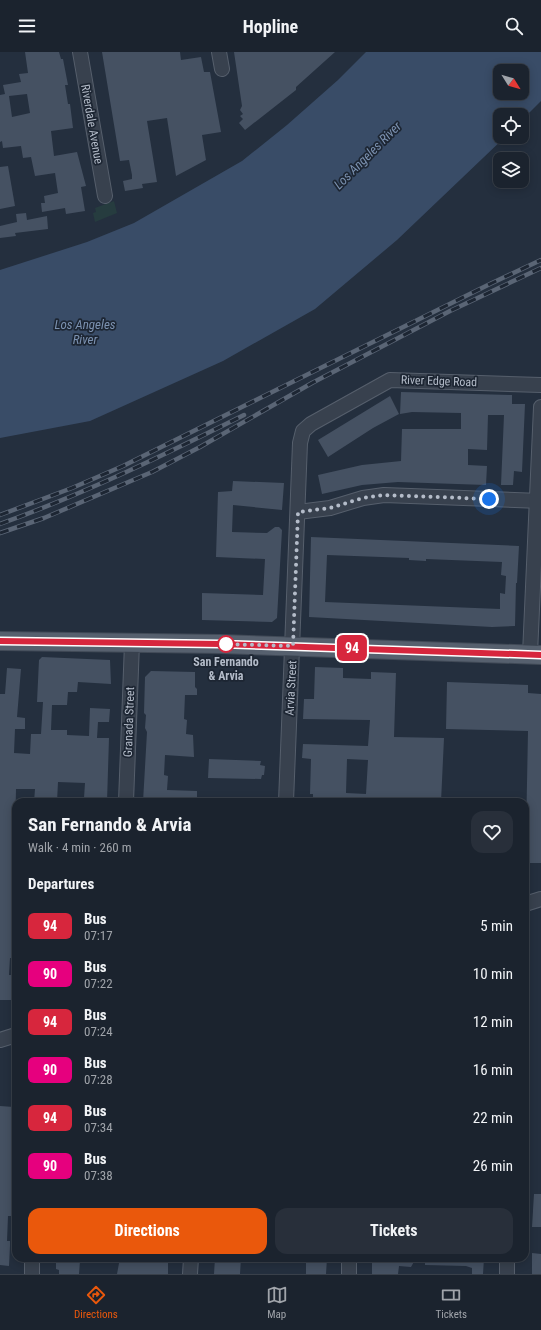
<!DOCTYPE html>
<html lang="en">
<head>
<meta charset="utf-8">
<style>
  :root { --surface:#1b232e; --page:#282f3a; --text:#f1f3f6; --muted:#a0a4aa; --line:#39404a; --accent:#ea580c }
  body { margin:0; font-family:"Roboto Condensed",sans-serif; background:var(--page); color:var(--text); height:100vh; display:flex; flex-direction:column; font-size:15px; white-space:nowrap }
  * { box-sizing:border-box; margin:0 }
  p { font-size:13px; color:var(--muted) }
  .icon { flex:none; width:22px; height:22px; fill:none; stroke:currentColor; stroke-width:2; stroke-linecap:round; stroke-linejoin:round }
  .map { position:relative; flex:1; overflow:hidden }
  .details { position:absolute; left:12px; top:746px; width:517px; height:464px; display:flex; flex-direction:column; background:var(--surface); border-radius:12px; box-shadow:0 2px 10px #0003,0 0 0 1px var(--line) }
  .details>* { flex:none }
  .badge { padding:0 8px; border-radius:6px; font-size:14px; line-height:26px }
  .needle { width:26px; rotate:127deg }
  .controls { position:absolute; left:493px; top:12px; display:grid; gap:8px }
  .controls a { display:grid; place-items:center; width:36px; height:36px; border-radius:8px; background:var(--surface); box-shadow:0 2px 10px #0003,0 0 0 1px var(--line); font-size:20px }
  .you { position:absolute; width:20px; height:20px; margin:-10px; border:3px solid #fff; border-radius:50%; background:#1a73e8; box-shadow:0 0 0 6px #1a73e833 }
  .map>.badge { position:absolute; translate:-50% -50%; box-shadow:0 0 0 2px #fff }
  h2 { padding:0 16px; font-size:15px; line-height:36px }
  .round { display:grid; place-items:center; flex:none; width:42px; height:42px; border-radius:12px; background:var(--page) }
  .head { display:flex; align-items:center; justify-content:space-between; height:68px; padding:0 16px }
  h1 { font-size:19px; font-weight:700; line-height:30px }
  .button { display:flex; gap:8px; margin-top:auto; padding:8px 16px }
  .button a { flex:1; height:46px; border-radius:12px; background:var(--accent); color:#fff; font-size:16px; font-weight:700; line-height:46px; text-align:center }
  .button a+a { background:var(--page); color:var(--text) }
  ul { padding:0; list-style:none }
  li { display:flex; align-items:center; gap:12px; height:48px; padding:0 16px }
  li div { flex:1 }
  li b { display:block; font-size:15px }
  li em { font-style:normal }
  li .badge { min-width:44px; font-weight:700; text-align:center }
  header { display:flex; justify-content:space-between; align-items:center; height:52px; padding:0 16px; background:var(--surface); font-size:18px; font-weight:700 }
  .dock { display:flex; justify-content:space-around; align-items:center; height:56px; border-top:1px solid var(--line); background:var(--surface); font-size:11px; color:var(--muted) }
  .dock a { display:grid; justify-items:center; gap:2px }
  .dock .selected { color:var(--accent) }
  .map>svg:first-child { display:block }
  .green { fill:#263c3f }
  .water { fill:#394c67; fill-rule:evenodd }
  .building { fill:#455162; fill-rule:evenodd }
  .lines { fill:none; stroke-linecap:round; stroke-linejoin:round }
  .minor-casing { stroke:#565f6c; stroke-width:16 }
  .major-casing { stroke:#414a57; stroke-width:20 }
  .minor { stroke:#38414e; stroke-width:14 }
  .major { stroke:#56606e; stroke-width:18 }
  .rail-casing { stroke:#5a6575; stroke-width:4.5 }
  .rail { stroke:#1d2633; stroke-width:3; stroke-dasharray:9; stroke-linecap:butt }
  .line-casing { stroke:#fff; stroke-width:9 }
  .line { stroke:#d7263d; stroke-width:6 }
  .walk { stroke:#b4bcc9; stroke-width:4; stroke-dasharray:0 7.2 }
  .stop-dot { fill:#fff; stroke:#d7263d; stroke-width:2 }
  .labels { text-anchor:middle; stroke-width:3.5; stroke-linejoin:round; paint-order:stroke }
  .street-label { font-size:12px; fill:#b4bcc9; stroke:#1d2633 }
  .stop-label { font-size:12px; font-weight:bold; fill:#b4bcc9; stroke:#1d2633 }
  .water-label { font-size:13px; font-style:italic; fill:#7c92b1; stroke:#1d2633 }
</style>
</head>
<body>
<header><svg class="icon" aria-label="menu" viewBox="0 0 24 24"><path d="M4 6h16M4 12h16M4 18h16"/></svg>Hopline<svg class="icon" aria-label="search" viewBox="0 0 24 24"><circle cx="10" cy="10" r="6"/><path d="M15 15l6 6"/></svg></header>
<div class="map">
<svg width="541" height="1222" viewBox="0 0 541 1222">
  <rect width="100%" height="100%" fill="#242f3e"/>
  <!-- green -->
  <polygon class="green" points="114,149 117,161 95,170 93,161 96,160 95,156"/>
  <!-- water -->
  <path class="water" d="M366 0H541V49L522 68V63H500V85H505L397 188 315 257 223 309 90 369 0 386V218L87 190 134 171 242 109 287 73 338 28ZM500 19H522V41H500Z"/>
  <!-- building -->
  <g class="building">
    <path d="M25 0H59L61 7H63L68 33H65L68 52H70L73 76 51 79 54 104 77 100 86 134 81 135 85 159 66 162 65 156 42 160 41 151H45L44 144 58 141 55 121 35 124 31 105 23 106 21 94 3 96 2 89 0 90V43L5 42 3 33 21 30 19 22 28 21ZM27 42 30 61 12 65 9 44Z"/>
    <polygon points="102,0 180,0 181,8 201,5 204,20 210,20 221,80 202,83 206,108 176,124 167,66 147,69 157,130 142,132 143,136 125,139 123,129 132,127 132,123 129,108 120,109"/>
    <polygon points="234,0 335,0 296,35 296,38 245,78 239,71 243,67 240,64 243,62 240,58 242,54"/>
    <polygon points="8,114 15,154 0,157 0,115"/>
    <polygon points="26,161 27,168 47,164 48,177 15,181 16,184 0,186 0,174 17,170 16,162"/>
    <polygon points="401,340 512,343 512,352 525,352 522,420 514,419 513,433 501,433 504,363 488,363 487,398 468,397 468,413 487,414 486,433 398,430 362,433 322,442 318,423 362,413 401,409 402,377 461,377 461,361 412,360 400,362"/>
    <polygon points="390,344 399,362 373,376 328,405 318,388"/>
    <polygon points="233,429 284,431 282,458 233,453 232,480 267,481 275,475 279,475 282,478 277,566 272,570 202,568 202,541 263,543 265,507 216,505 218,440 232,439"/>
    <path d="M311 485 519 494 517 531H516L515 574 492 575 309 565ZM327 503 409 506V508L426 509V507L502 510 501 523 506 524 505 542 500 541V557L325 550Z"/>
    <polygon points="42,605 110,608 111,632 78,630 77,640 68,640 67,653 52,653 51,678 67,678 67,683 89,684 90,656 110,657 109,670 98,670 97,686 109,686 107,750 86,749 86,746 84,746 85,731 58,730 57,750 34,750 35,737 16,737 14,832 16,832 16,886 14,906 10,906 9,923 16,923 16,948 0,948 0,642 5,642 7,616 21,617 17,665 25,666 25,677 15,677 14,701 30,702 31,682 41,682 43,650 37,650 39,608"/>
    <path d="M315 615 343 616V626L371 627V620L396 621 394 685 444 686 441 750H342L343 746 313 745V742H310L311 707 302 706 303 692 368 694 370 668 303 667 304 647H314ZM347 707 368 708 366 742 346 741Z"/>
    <polygon points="151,619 195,620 195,635 197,637 197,643 185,643 184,667 187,668 186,682 193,683 194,705 165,703 164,723 168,724 167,738 197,739 197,750 143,750 147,680 145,676 146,663 144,661 145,625"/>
    <polygon points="447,630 528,633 528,641 541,642 541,811 528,811 529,783 526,783 528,679 446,677"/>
    <polygon points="209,707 261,709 260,713 265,714 264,723 262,723 261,727 208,726"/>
    <polygon points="0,1054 14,1055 14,1060 11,1123 12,1128 14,1128 13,1164 8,1164 7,1189 10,1189 10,1194 9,1214 0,1213"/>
    <polygon points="534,1142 541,1142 541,1175 532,1175"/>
    <polygon points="532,1201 541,1202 541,1222 532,1222"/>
    <polygon points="120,1206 168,1206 168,1222 117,1222"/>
    <polygon points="215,1206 241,1206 240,1222 214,1222"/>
    <polygon points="306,1206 327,1206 326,1222 306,1222"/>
    <polygon points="372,1206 416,1206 411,1215 399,1214 398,1222 372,1222"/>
    <polygon points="425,1206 484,1206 483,1222 472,1222 472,1216 466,1214 425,1213"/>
    <polygon points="56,1208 80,1209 79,1222 59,1222 59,1218 56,1217"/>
  </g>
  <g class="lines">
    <!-- minor casing -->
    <g class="minor-casing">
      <g id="minor">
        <polyline points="80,0 105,144"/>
        <polyline points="219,0 222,17"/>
        <polyline points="298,460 330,456 363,446 384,443 541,449"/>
        <polyline points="530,602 541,355"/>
        <polyline points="126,750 132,591"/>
        <polyline points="286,750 300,391 303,379 311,372 390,328 541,333"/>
        <polyline points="525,852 541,847"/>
        <polyline points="0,988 16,983"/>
        <polyline points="32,1222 32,1206"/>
        <polyline points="190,1222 191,1206"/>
        <polyline points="349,1222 349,1206"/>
        <polyline points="507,1222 507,1206"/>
      </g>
    </g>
    <!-- major casing -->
    <g class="major-casing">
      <polyline id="major" points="0,589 221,592 541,603"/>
    </g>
    <!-- minor -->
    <use href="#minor" class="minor"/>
    <!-- major -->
    <use href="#major" class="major"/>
    <!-- rail casing -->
    <g class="rail-casing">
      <g id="rail">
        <polyline points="0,463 72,436 123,414 492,231 541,208"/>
        <path d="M0 472C84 442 164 403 244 363"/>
        <polyline points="0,481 44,466 152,420 200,395 312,331 450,259 541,216"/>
      </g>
    </g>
    <!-- rail -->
    <use href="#rail" class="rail"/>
  </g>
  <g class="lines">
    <!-- line casing -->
    <g class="line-casing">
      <polyline id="line" points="0,589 221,592 541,603"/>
    </g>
    <!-- line -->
    <use href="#line" class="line"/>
    <!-- walk -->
    <polyline class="walk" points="226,592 221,592 293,594 298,460 330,456 363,446 384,443 489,447"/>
  </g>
  <!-- markers -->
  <circle class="stop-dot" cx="226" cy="592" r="8"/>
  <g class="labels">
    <!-- street labels -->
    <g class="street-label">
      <text transform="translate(92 72) rotate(80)" y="4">Riverdale Avenue</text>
      <text transform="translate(439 329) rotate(2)" y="4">River Edge Road</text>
      <text transform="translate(291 636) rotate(-87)" y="4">Arvia Street</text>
      <text transform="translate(129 670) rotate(-88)" y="4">Granada Street</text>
    </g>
    <!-- stop labels -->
    <g class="stop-label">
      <text x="226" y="614">San Fernando<tspan x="226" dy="14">&amp; Arvia</tspan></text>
    </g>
    <!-- water labels -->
    <g class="water-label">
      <text transform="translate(367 103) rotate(-45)" y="5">Los Angeles River</text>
      <text x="85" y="277">Los Angeles<tspan x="85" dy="15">River</tspan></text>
    </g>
  </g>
</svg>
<div class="controls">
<a><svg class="needle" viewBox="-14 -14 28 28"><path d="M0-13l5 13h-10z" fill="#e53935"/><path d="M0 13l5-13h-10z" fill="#a0a4aa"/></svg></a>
<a><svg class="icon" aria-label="locate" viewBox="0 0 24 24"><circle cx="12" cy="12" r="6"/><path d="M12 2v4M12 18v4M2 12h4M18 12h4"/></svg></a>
<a><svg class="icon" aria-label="layers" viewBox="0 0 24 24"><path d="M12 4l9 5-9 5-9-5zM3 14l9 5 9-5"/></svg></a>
</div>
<div class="you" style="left:489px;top:447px"></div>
<b class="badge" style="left:352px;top:596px;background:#d7263d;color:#fff">94</b>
<section class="details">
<div class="head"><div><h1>San Fernando &amp; Arvia</h1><p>Walk · 4 min · 260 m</p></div><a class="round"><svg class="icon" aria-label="heart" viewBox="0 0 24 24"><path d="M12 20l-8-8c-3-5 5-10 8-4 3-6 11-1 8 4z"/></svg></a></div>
<h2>Departures</h2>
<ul>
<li><span class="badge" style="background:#d7263d;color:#fff">94</span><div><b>Bus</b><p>07:17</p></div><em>5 min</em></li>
<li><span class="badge" style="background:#e6007e;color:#fff">90</span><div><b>Bus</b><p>07:22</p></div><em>10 min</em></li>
<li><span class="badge" style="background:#d7263d;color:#fff">94</span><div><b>Bus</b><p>07:24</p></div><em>12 min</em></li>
<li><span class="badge" style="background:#e6007e;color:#fff">90</span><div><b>Bus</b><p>07:28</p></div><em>16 min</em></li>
<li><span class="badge" style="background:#d7263d;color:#fff">94</span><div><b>Bus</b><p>07:34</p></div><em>22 min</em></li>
<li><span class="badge" style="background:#e6007e;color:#fff">90</span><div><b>Bus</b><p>07:38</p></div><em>26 min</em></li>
</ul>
<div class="button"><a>Directions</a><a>Tickets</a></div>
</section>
</div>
<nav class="dock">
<a class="selected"><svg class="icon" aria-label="directions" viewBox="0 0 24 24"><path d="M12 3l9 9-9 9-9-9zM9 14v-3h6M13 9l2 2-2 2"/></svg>Directions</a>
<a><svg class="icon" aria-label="map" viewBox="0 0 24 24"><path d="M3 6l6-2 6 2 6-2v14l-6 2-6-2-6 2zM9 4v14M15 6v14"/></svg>Map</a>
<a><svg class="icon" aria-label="tickets" viewBox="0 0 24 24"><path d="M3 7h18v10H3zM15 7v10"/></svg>Tickets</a>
</nav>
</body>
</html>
